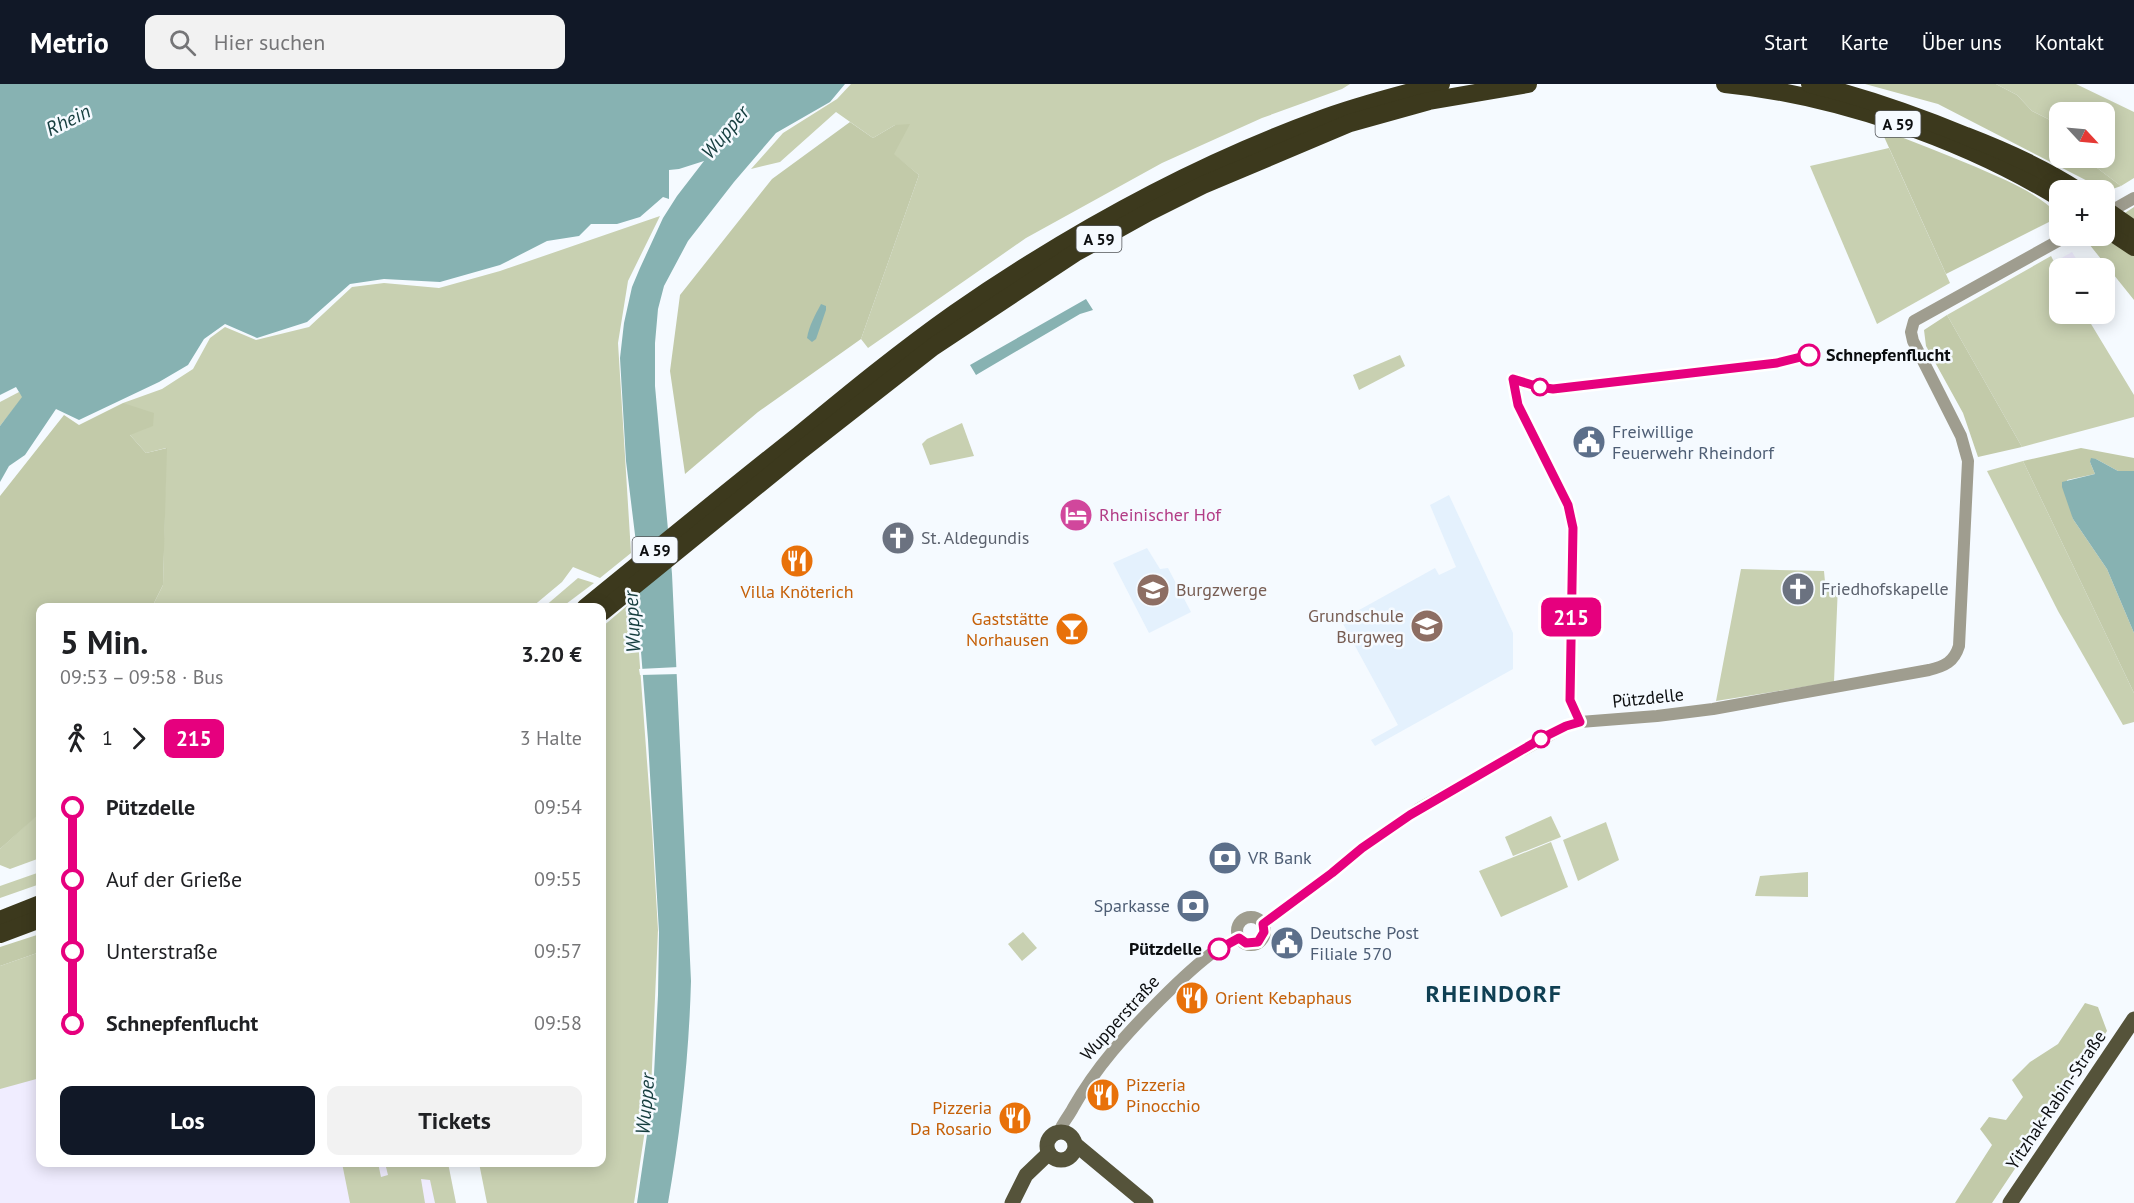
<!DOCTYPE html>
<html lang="de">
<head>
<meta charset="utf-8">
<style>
  :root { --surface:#fff; --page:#f2f2f2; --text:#202124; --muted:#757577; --accent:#111827 }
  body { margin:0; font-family:"PT Sans",sans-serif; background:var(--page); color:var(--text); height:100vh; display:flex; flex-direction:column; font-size:22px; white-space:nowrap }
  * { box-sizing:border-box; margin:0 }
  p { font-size:20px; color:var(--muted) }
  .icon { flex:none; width:33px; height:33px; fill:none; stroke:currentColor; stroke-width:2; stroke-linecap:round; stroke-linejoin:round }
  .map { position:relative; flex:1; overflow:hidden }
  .panel { position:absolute; left:36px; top:519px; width:570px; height:564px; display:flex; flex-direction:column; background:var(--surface); border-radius:12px; box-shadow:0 3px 15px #0003 }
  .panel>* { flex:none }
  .badge { padding:0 12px; border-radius:9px; font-size:21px; line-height:39px }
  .needle { width:39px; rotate:116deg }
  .controls { position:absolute; left:2049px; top:18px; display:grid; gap:12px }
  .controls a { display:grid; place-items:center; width:66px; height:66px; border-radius:12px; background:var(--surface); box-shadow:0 3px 15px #0003; font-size:30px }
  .map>.badge { position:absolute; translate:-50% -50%; box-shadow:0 0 0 3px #fff }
  .legs { display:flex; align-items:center; gap:9px; height:66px; padding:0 24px; font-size:20px }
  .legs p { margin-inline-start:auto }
  .overview { display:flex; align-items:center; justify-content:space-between; height:102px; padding:0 24px }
  h1 { font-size:33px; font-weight:700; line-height:45px }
  .button { display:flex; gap:12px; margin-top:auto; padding:12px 24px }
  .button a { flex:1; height:69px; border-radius:12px; background:var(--accent); color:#fff; font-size:24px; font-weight:700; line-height:69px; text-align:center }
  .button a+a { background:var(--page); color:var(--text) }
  ul { padding:0 24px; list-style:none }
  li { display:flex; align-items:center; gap:21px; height:72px; font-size:22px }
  li i { display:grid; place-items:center; width:9px; height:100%; margin:0 8px; background:currentColor }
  li i::after { content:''; width:15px; height:15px; margin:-8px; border:4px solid; border-radius:50%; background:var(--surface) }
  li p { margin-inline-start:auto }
  li:first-child i { background:linear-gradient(#0000 50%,currentColor 0) }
  li:last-child i { background:linear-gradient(currentColor 50%,#0000 0) }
  header { display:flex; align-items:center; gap:36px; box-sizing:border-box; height:84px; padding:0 30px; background:var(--accent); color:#fff }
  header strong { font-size:28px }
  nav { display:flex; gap:33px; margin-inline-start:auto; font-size:21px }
  .search { width:420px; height:54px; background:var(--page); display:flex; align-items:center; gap:15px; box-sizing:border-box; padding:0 21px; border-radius:12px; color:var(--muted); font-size:22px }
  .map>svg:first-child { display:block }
  .built { fill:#e4f1fd }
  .industrial { fill:#f0edff }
  .green { fill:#c8d0b1 }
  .forest { fill:#c2caa9 }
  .water { fill:#87b2b2 }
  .pier { fill:#f5faff }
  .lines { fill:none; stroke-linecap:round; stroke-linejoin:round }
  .minor { stroke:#9f9d8f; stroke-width:12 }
  .major { stroke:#55533a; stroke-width:15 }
  .highway { stroke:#3c391d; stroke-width:18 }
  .highway-bridge { stroke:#3c391d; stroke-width:18 }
  .line-1-casing { stroke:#fff; stroke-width:14 }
  .line-1 { stroke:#e6007e; stroke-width:9 }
  .stop-1-dot { fill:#fff; stroke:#e6007e; stroke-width:3 }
  .labels { text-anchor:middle; stroke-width:5; stroke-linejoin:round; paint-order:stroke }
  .shield { fill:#f5faff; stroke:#525558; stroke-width:1.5 }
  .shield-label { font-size:16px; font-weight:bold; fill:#0c0e10 }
  .stop-label { font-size:18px; font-weight:bold; fill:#0c0e10; stroke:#f5faff; text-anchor:start }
  .service-label { font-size:18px; fill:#4e5e75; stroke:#f5faff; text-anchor:start }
  .hotel-label { font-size:18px; fill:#b23c85; stroke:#f5faff; text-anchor:start }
  .worship-label { font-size:18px; fill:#5b616d; stroke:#f5faff; text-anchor:start }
  .education-label { font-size:18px; fill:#785e54; stroke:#f5faff; text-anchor:start }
  .food-label { font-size:18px; fill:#c56008; stroke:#f5faff; text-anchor:end }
  .street-label { font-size:18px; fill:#0c0e10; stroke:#f5faff }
  .water-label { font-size:20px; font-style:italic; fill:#163e3f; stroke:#f5faff }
  .district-label { font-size:24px; font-weight:bold; letter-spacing:1.5px; fill:#0f3f53; stroke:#f5faff }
</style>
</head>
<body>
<header>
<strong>Metrio</strong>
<div class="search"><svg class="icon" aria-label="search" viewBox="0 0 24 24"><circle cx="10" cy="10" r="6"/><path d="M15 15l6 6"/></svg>Hier suchen</div>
<nav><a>Start</a><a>Karte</a><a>Über uns</a><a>Kontakt</a></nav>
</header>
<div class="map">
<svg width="2134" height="1119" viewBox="0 0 2134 1119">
  <rect width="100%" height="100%" fill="#f5faff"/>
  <!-- built -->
  <g class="built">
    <polygon points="1449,411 1513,549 1513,585 1375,662 1371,656 1398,641 1341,536 1435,484 1439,491 1456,483 1430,421"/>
    <polygon points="1147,464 1160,485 1168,484 1191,528 1149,549 1113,479"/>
  </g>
  <!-- industrial -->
  <g class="industrial">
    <polygon points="2072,168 2082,184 2063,184 2058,176"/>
    <polygon points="40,878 40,1078 448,1079 456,1119 0,1119 0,889"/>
  </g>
  <!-- green -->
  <g class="green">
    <polygon points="851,0 1350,0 1342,5 1262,34 1162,79 1026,154 868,264 861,255 919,91 893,70 895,41 873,54 836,28 780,78 751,85 783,49 837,15"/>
    <polygon points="1996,0 2076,0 2134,28 2134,94 2121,102 2084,74 2104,74 2104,28 2060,28 2059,46 2054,38 2032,27 2017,11"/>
    <polygon points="1889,64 1950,199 1877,240 1810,82"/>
    <polygon points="660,132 628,197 618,259 631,469 600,494 573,483 562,498 532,523 152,523 163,501 166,364 146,369 130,351 123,319 162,305 193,285 210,254 225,243 256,256 309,243 352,203 384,199 439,204 500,187"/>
    <polygon points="2051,172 2059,187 2060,230 2085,230 2134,311 2134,333 2022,363 1947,231"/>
    <polygon points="1400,271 1405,282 1359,306 1353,291"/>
    <polygon points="19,308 23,313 0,342 0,318"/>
    <polygon points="962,339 974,372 930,381 922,360 927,355"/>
    <polygon points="2023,377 2134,609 2134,638 2123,641 2058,527 1987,387"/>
    <polygon points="1741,485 1824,487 1825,498 1838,501 1834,598 1716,617"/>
    <polygon points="578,494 594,499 562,523 544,523"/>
    <polygon points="635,515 652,745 658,846 651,1006 634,1119 487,1119 479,1079 602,1078 602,543"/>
    <polygon points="40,728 40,774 10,785 0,781 0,765"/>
    <polygon points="1551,732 1561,753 1513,772 1505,753"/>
    <polygon points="1606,738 1619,776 1578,797 1563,756"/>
    <polygon points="1551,758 1568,803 1501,833 1479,787"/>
    <polygon points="40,788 40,800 0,814 0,802"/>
    <polygon points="1808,788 1808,813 1755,812 1760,792"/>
    <polygon points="1023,848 1037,864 1022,877 1008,860"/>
    <polygon points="40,868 40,994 0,1005 0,882"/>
    <polygon points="342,1079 378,1079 381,1093 388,1091 385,1079 448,1079 456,1119 435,1119 430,1096 421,1095 425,1119 350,1119"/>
  </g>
  <!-- forest -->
  <g class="forest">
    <polygon points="1865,0 1996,0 2017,11 2032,27 2054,38 2059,46 2060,74 2084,74 2121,102 2107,107 1938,20"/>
    <polygon points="850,38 873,54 895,41 910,40 894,70 919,91 861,255 758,328 685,390 670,287 680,211 772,95"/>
    <path d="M1881 46C1913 57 1944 70 1976 83 2005 96 2037 108 2059 131V133L1946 190Z"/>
    <polygon points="2134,123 2134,216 2085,155 2091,152 2104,152 2105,142"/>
    <polygon points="1947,231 2022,363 1978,373 1963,329 1926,262 1924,246"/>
    <polygon points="123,319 154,329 153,342 130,351 146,369 167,364 163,501 152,523 40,524 40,729 0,765 0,412 64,331 79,341"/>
    <polygon points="2081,364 2134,374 2134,387 2118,387 2096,375 2090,378 2095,390 2067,396 2073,435 2107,485 2134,549 2134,609 2023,377"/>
    <polygon points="40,850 40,868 0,882 0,863"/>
    <polygon points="2085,919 2098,923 2107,947 1992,1119 1955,1119 1992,1061 1980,1045 1989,1033 2006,1036 2023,1013 2012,996 2030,978 2058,960"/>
  </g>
  <!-- water -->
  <g class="water">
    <path d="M0 0H845L830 18 776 49 734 98 688 157 664 202 658 225 655 259V302L672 490 691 897C689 971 681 1045 668 1119H637L653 1010 658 911 659 848 648 656 637 517V467L626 377 620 274 624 239 632 203 640 184 663 134 677 112 704 77 679 85 669 86V115L663 113 640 133 617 140H591L579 152 547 157 500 181 440 198 384 195 350 200 307 238 257 254 225 240 204 255 188 281 159 298 79 336 56 325 25 371 9 382 0 398V342L22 313 16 303 0 311Z"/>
    <polygon points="1086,215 1093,226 1080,230 976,291 970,281"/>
    <path d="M821 220 826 222V226L816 255 812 258 807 254C809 242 815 231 821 220Z"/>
    <polygon points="2091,374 2096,375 2118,387 2134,387 2134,549 2107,485 2073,435 2062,403 2062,398 2095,390 2090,378"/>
  </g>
  <!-- pier -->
  <polygon class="pier" points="679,583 680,590 640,591 639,585"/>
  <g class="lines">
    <!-- minor -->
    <g class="minor">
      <polyline points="2104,131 2134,114"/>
      <circle cx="1251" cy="847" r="14"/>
      <path d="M1263 840 1332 789 1362 764 1420 724 1566 642 1580 638 1657 632 1713 625 1929 586C1945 582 1954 578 1959 562L1968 377 1961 352 1913 257 1911 248 1914 237 2067 152"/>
      <path d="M1059 1048C1063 1038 1069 1032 1073 1024 1096 983 1127 949 1160 916 1177 899 1195 881 1215 867 1223 862 1231 858 1239 853"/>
    </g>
    <!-- major -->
    <g class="major">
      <circle cx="1061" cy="1062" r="14"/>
      <polyline points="1075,1060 1146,1119"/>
      <polyline points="1012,1119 1026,1091 1049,1069"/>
      <polyline points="2010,1119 2134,935"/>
    </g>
    <!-- highway -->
    <g class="highway">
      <path d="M1725 0C1837 11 1963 55 2060 114"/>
      <path d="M1810 0C1864 13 1915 31 1966 52 2005 67 2043 84 2077 106"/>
      <polyline points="2104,143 2134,163"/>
      <path d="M585 524C656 466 727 408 799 351 850 309 901 267 955 229 1068 151 1190 83 1319 36 1358 21 1400 11 1441 0"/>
      <polyline points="602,528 800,367 933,263 1075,169 1149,128 1203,101 1350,39 1429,17 1528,0"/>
      <polyline points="0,836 40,820"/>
      <polyline points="0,850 40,835"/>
    </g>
    <!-- highway-bridge -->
    <polyline class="highway-bridge" points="2104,125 2133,145"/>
  </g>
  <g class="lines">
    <!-- line-1 casing -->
    <g class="line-1-casing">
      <polyline id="line-1" points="1219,865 1239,854 1246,859 1258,858 1264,848 1263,840 1332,789 1362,764 1410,731 1546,652 1566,642 1580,638 1570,616 1573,444 1568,421 1518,321 1513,295 1539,303 1553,305 1777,279 1809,271"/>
    </g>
    <!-- line-1 -->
    <use href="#line-1" class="line-1"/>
  </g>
  <!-- icons -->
  <defs>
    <g id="civic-disc" transform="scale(1.725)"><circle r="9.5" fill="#5c6f8a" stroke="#f5faff"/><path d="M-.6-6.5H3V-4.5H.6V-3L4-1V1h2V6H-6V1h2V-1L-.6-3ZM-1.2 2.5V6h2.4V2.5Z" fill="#fff"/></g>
    <g id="hotel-disc" transform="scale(1.725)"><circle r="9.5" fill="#d1479c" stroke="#f5faff"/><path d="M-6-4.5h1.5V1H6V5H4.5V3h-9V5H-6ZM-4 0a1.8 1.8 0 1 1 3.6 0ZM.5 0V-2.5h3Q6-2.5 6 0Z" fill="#fff"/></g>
    <g id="church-disc" transform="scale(1.725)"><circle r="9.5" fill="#6b7280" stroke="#f5faff"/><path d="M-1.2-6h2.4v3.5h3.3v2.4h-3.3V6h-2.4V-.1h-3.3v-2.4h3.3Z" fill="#fff"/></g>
    <g id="restaurant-disc" transform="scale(1.725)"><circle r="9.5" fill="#e8710a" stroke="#f5faff"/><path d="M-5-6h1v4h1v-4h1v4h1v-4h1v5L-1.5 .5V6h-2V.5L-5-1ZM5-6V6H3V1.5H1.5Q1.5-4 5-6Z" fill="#fff"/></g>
    <g id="school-disc" transform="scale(1.725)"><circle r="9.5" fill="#8d6e63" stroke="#f5faff"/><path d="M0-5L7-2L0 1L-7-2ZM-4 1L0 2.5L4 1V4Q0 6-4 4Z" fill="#fff"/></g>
    <g id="bar-disc" transform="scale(1.725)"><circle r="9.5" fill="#e8710a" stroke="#f5faff"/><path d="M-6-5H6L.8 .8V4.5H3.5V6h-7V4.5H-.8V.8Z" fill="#fff"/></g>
    <g id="bank-disc" transform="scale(1.725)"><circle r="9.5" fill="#5c6f8a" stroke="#f5faff"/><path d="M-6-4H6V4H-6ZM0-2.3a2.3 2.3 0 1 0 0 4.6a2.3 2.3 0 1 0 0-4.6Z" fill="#fff"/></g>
  </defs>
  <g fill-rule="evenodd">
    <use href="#civic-disc" x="1589" y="358"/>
    <use href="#hotel-disc" x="1076" y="431"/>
    <use href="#church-disc" x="898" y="454"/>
    <use href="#restaurant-disc" x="797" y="477"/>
    <use href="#church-disc" x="1798" y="505"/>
    <use href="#school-disc" x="1153" y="506"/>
    <use href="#school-disc" x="1427" y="542"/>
    <use href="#bar-disc" x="1072" y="545"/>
    <use href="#bank-disc" x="1225" y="774"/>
    <use href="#bank-disc" x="1193" y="822"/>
    <use href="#civic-disc" x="1287" y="859"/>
    <use href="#restaurant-disc" x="1192" y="914"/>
    <use href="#restaurant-disc" x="1103" y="1011"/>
    <use href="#restaurant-disc" x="1015" y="1034"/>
  </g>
  <!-- markers -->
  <g class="stop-1-dot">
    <circle cx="1809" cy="271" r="10"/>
    <circle cx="1540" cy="303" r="8"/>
    <circle cx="1541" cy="655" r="8"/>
    <circle cx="1219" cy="865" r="10"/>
  </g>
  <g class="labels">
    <!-- shield labels -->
    <g class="shield">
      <rect x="1875.5" y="27" width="45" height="26" rx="4.5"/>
      <rect x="1076.5" y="142" width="45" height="26" rx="4.5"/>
      <rect x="632.5" y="453" width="45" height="26" rx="4.5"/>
    </g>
    <g class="shield-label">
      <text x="1898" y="46">A 59</text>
      <text x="1099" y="161">A 59</text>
      <text x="655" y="472">A 59</text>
    </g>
    <!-- stop labels -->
    <g class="stop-label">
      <text x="1826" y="277">Schnepfenflucht</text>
      <text x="1202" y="871" text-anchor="end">Pützdelle</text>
    </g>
    <!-- service labels -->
    <g class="service-label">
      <text x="1612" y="354">Freiwillige<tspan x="1612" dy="21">Feuerwehr Rheindorf</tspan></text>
      <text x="1248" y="780">VR Bank</text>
      <text x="1170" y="828" text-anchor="end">Sparkasse</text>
      <text x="1310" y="855">Deutsche Post<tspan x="1310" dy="21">Filiale 570</tspan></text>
    </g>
    <!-- hotel labels -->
    <g class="hotel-label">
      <text x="1099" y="437">Rheinischer Hof</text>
    </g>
    <!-- worship labels -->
    <g class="worship-label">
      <text x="921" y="460">St. Aldegundis</text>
      <text x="1821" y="511">Friedhofskapelle</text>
    </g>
    <!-- education labels -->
    <g class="education-label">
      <text x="1176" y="512">Burgzwerge</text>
      <text x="1404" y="538" text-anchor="end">Grundschule<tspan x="1404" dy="21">Burgweg</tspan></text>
    </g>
    <!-- food labels -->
    <g class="food-label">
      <text x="797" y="514" text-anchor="middle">Villa Knöterich</text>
      <text x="1049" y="541">Gaststätte<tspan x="1049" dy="21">Norhausen</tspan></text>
      <text x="1215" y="920" text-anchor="start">Orient Kebaphaus</text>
      <text x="1126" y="1007" text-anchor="start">Pizzeria<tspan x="1126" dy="21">Pinocchio</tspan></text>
      <text x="992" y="1030">Pizzeria<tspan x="992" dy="21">Da Rosario</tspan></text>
    </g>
    <!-- street labels -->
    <g class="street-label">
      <text transform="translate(1648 614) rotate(-6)" y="6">Pützdelle</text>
      <text transform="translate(1120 934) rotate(-48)" y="6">Wupperstraße</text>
      <text transform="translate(2056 1016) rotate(-56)" y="6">Yitzhak-Rabin-Straße</text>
    </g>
    <!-- water labels -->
    <g class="water-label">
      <text transform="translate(68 36) rotate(-26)" y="7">Rhein</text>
      <text transform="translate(725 48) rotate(-50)" y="7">Wupper</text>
      <text transform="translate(632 538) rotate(-93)" y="7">Wupper</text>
      <text transform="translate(645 1020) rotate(-85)" y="7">Wupper</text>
    </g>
    <!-- district labels -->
    <g class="district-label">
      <text x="1494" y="918">RHEINDORF</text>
    </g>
  </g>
</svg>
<div class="controls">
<a><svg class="needle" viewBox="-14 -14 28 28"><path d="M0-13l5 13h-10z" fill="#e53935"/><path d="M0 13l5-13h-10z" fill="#757577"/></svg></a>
<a>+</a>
<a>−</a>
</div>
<b class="badge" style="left:1571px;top:533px;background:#e6007e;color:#fff">215</b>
<section class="panel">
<div class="overview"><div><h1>5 Min.</h1><p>09:53 – 09:58 · Bus</p></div><b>3.20 €</b></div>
<div class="legs"><svg class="icon" aria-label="walk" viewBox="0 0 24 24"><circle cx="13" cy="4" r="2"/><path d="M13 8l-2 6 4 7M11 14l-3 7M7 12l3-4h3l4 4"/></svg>1<svg class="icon" aria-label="forward" viewBox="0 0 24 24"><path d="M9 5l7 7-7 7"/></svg><b class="badge" style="background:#e6007e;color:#fff">215</b><p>3 Halte</p></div>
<ul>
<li><i style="color:#e6007e"></i><b>Pützdelle</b><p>09:54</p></li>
<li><i style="color:#e6007e"></i><span>Auf der Grieße</span><p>09:55</p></li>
<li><i style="color:#e6007e"></i><span>Unterstraße</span><p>09:57</p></li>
<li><i style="color:#e6007e"></i><b>Schnepfenflucht</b><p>09:58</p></li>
</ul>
<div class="button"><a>Los</a><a>Tickets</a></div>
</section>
</div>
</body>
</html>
